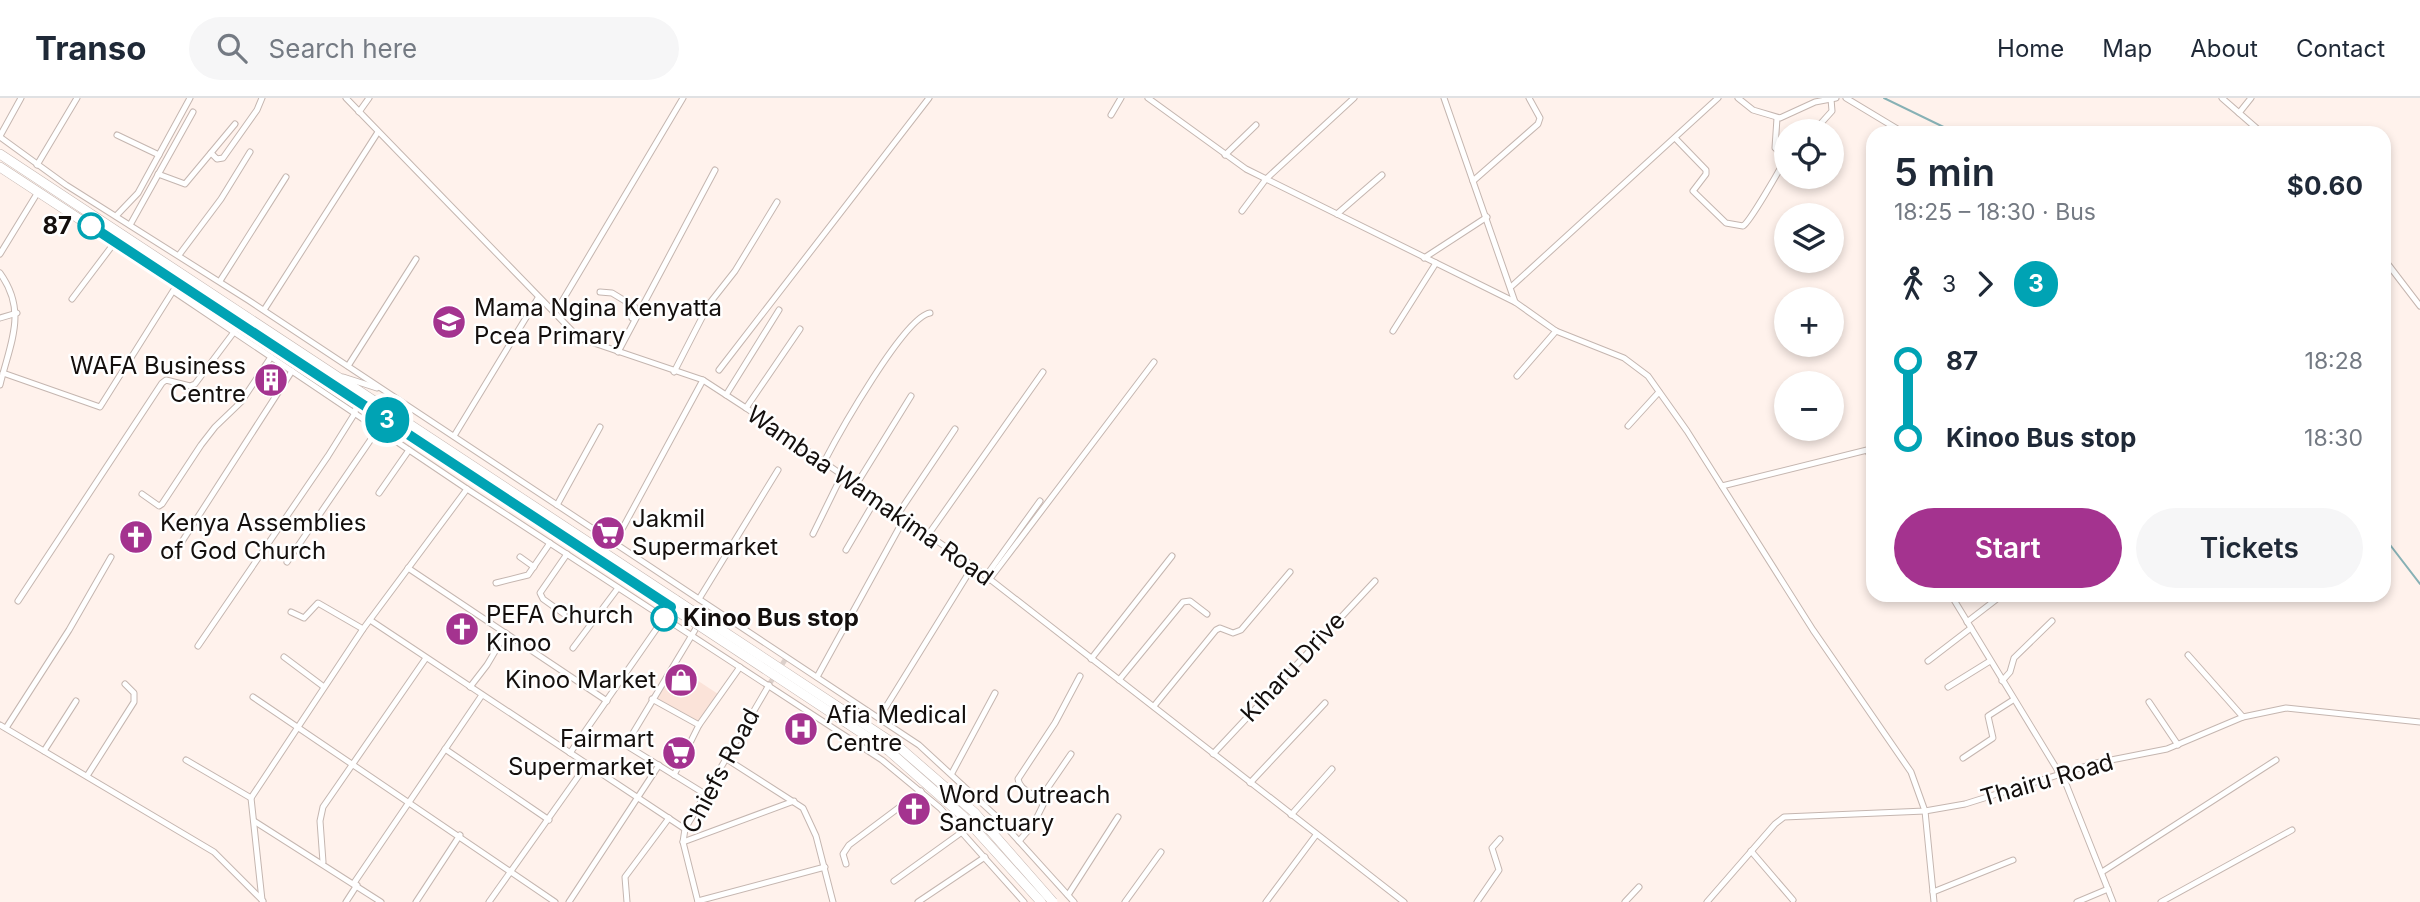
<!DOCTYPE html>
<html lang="en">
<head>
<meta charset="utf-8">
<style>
  :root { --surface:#fff; --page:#f6f6f7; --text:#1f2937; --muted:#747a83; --line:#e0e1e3; --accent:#a4338f }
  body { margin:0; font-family:Inter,sans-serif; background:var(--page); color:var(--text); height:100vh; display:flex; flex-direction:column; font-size:26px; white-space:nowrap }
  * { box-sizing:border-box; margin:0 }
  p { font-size:23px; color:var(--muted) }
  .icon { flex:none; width:38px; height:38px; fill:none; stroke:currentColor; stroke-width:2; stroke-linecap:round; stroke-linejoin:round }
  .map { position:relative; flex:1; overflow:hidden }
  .panel { position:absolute; left:1866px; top:28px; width:525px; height:476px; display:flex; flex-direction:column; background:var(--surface); border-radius:21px; box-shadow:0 4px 10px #0003 }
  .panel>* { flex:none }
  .badge { padding:0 14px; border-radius:23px; font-size:24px; line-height:46px }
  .controls { position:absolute; left:1774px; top:21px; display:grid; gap:14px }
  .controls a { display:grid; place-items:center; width:70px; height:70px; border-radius:50%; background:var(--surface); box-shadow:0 4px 10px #0003; font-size:35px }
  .map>.badge { position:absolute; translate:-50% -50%; box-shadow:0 0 0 4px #fff }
  .legs { display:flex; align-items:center; gap:10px; height:77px; padding:0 28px; font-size:23px }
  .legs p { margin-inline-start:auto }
  .headline { display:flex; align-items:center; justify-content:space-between; height:119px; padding:0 28px }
  h1 { font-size:38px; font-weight:600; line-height:52px }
  .cta { display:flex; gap:14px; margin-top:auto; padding:14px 28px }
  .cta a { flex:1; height:80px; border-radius:42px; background:var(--accent); color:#fff; font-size:28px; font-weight:600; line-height:80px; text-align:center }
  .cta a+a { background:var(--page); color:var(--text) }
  ul { padding:0 28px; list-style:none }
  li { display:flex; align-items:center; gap:24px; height:77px; font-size:26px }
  li i { display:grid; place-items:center; width:10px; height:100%; margin:0 9px; background:currentColor }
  li i::after { content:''; width:18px; height:18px; margin:-9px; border:5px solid; border-radius:50%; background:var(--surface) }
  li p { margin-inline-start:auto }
  li:first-child i { background:linear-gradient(#0000 50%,currentColor 0) }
  li:last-child i { background:linear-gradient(currentColor 50%,#0000 0) }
  header { display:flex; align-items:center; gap:42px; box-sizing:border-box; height:98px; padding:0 35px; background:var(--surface); border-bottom:2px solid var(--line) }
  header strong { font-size:33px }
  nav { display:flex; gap:38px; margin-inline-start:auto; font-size:24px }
  .search { width:490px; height:63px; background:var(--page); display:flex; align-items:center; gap:18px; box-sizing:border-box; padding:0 24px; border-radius:38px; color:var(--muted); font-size:26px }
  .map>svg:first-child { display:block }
  .built { fill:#fbe3d9 }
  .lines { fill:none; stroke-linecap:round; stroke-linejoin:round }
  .stream { stroke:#87b1b5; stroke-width:2 }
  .minor-tunnel { stroke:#dcd0cb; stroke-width:5; stroke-dasharray:5 2.5; stroke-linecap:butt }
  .minor-casing { stroke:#c5b6b0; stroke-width:7 }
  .trunk-casing { stroke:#c5b6b0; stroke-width:10 }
  .minor { stroke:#fff; stroke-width:5 }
  .trunk { stroke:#fff; stroke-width:9 }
  .trunk-bridge-casing { stroke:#c5b6b0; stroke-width:10; stroke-linecap:butt }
  .trunk-bridge { stroke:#fff; stroke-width:9 }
  .line-1-casing { stroke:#fff; stroke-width:16 }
  .line-1 { stroke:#00a3b4; stroke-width:10 }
  .stop-1-dot { fill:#fff; stroke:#00a3b4; stroke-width:3.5 }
  .labels { text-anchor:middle; stroke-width:5; stroke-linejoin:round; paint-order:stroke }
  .stop-label { font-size:24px; font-weight:bold; fill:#140f0d; stroke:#fff; text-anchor:end }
  .poi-label { font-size:24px; fill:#140f0d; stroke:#fff; text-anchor:start }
  .street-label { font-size:24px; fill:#140f0d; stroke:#fff }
</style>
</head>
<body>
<header>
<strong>Transo</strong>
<div class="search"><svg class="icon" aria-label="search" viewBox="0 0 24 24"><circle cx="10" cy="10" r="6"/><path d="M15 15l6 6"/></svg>Search here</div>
<nav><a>Home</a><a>Map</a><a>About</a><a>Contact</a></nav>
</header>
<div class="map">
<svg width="2420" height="804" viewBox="0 0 2420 804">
  <rect width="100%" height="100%" fill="#fff2ec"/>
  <!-- built -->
  <polygon class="built" points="674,567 718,596 698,624 654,601"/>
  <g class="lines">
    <!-- stream -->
    <g class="stream">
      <polyline points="1884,0 1956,35"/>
      <polyline points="2384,439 2420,486"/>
    </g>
    <!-- minor-tunnel -->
    <polyline class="minor-tunnel" points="770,585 785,562"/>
    <!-- minor casing -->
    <g class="minor-casing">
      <g id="minor">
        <polyline points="346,0 579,240 703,282 746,310 973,468 1404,804"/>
        <polyline points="1148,0 1246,71 1515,204"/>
        <polyline points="1444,0 1515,204 1556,233 1624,260 1648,278 1687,333 1813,532 1911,674 1925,713 1934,804"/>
        <polyline points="1738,0 1753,12 1780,20 1815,4 1836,0"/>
        <polyline points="1846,0 1904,35"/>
        <polyline points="2222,0 2262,35"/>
        <polyline points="359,14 369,0"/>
        <polyline points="2239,15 2251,0"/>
        <polyline points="1111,17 1121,0"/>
        <polyline points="1814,33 1832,13 1831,1"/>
        <polyline points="117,37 159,57"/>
        <polyline points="0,38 21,0"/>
        <polyline points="0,39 66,87 248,202 919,647 998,720 1074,804"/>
        <path d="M1676 41 1706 72V76L1693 93 1726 125 1743 128C1750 124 1780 71 1786 60L1775 50 1777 20"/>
        <polyline points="211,55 217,61 223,60 257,12 262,0"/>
        <polyline points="1225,57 1256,27"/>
        <polyline points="37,67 77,0"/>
        <polyline points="158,76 185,86 235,26"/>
        <polyline points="1473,83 1538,26 1540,20 1529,0"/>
        <polyline points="1242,113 1266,81 1354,0"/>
        <polyline points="1337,116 1382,77"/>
        <polyline points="116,118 138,95 190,0"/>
        <polyline points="130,127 193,14"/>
        <polyline points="0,156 38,94"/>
        <polyline points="179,157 221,101 250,54"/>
        <polyline points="1424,160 1487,119"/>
        <polyline points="2384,161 2420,208"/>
        <path d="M0 175C28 214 10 245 0 287"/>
        <polyline points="220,183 286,79"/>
        <polyline points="1512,188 1718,0"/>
        <polyline points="600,194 612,195 635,209 632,220"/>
        <polyline points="72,201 115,144"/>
        <polyline points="264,212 378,34"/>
        <polyline points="555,215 683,0"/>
        <polyline points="0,220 17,215"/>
        <polyline points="1393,233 1436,165"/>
        <polyline points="618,254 715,72"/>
        <polyline points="348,268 416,161"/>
        <polyline points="719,272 929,0"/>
        <polyline points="674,274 709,206 735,173 777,104"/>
        <polyline points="3,275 100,309 173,193 467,391 882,662 940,710 1024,804"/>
        <polyline points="1517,278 1556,233"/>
        <polyline points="343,279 377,290"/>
        <polyline points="726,297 779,212"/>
        <polyline points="746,310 800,231"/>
        <polyline points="1628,328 1659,294"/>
        <polyline points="454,338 538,200"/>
        <path d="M824 364C838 337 904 219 930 215"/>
        <polyline points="856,387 911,298"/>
        <polyline points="1722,388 1867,352 1872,361"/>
        <polyline points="379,395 409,352"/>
        <polyline points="142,396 159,408 162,406 201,347 215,329 241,304 271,259"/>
        <polyline points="557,407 600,329"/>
        <polyline points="898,416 955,331"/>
        <polyline points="813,436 842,377"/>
        <polyline points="928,437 1043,274"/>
        <polyline points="614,446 703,282"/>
        <polyline points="846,452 876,401"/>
        <polyline points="174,456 292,273"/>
        <polyline points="520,459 534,469"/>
        <polyline points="287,464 378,331"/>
        <polyline points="408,470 607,603"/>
        <polyline points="986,478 1040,403"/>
        <polyline points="989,482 1154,264"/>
        <polyline points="496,485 528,477 550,445"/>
        <polyline points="1951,497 2066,686 2113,804"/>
        <polyline points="699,501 778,372"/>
        <polyline points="18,503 162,285 166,282 190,288 195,286 234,234"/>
        <polyline points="291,514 304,520 318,505 363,531"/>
        <polyline points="564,516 543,501 540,495 567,456"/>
        <polyline points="370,522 685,731"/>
        <polyline points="1967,524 2002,497"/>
        <polyline points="698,527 627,645 629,649 705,696"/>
        <polyline points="198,548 328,358 355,315 357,302"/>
        <polyline points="573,550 618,490"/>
        <polyline points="2188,557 2243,619"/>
        <polyline points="284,559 324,589"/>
        <polyline points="1091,561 1172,458"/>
        <polyline points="1928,563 1971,530"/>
        <polyline points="817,579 904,421"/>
        <polyline points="1119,582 1183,504 1190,503 1207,516"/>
        <polyline points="2002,583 2010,574 2014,560 2052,523"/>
        <polyline points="470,589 487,567 506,535"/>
        <polyline points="1948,589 1990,563"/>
        <polyline points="253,599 555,804"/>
        <polyline points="652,601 699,627"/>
        <polyline points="2149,604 2178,647"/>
        <polyline points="1154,608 1216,532 1220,530 1233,535 1241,532 1290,474"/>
        <polyline points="879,620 973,468"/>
        <polyline points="0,627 214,754 263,803"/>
        <polyline points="6,630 69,532 111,459"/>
        <polyline points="445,651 549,722"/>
        <polyline points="44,653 76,603"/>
        <polyline points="570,655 664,520"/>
        <polyline points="1213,656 1375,483"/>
        <polyline points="725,660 803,710 816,738 833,804"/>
        <polyline points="1963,660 1993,640 1988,618 2013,602"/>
        <polyline points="186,662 251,700"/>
        <polyline points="952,675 995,595"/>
        <polyline points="674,677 699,627 740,569"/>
        <polyline points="87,678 134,604 134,595 125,586"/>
        <polyline points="1250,685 1325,605"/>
        <polyline points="1040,701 1071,656"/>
        <polyline points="1291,717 1332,671"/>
        <polyline points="254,723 381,804"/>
        <path d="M1019 743 1033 727 1043 707C1037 695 1020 694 1018 681L1055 625 1080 578"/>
        <polyline points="683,744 794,703"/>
        <polyline points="1751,753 1793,802"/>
        <polyline points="323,764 320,723 323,709 426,560"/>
        <polyline points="846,766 843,756 849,747 921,693"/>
        <polyline points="2102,774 2276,662"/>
        <polyline points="894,783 962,734"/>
        <polyline points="354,785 482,597"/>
        <polyline points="1933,794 2013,762"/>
        <polyline points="1068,797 1118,719"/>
        <polyline points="262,802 251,700 363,531 467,391"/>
        <polyline points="698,803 825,769"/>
        <polyline points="346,804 357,787"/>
        <polyline points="416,804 460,737"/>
        <polyline points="489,804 587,666"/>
        <polyline points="569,804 659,667"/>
        <polyline points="627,804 625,779 669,720"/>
        <polyline points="698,804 683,744 685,731 769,587"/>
        <polyline points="918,804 985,759"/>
        <polyline points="1125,804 1161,754"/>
        <polyline points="1266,804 1316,737"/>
        <polyline points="1477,804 1499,772 1492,750 1500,741"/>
        <polyline points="1625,804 1639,789"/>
        <polyline points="1707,804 1775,726 1784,719 1925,713 1965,706 2096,665 2167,651 2243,619 2286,610 2420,624"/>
        <polyline points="2077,804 2108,791"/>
        <polyline points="2161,804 2292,732"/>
      </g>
    </g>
    <!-- trunk casing -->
    <g class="trunk-casing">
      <g id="trunk">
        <polyline points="0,56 676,502"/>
        <polyline points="0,69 671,509"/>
      </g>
    </g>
    <!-- minor -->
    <use href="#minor" class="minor"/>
    <!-- trunk -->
    <use href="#trunk" class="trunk"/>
    <!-- trunk-bridge casing -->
    <g class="trunk-bridge-casing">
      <g id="trunk-bridge">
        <polyline points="676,502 899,649 975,715 1053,804"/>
        <polyline points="671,509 889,653 964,719 1041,804"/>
      </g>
    </g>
    <!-- trunk-bridge -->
    <use href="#trunk-bridge" class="trunk-bridge"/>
  </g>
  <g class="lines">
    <!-- line-1 casing -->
    <g class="line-1-casing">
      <polyline id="line-1" points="91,128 671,509 664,520"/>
    </g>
    <!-- line-1 -->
    <use href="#line-1" class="line-1"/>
  </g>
  <!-- icons -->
  <defs>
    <g id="school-disc" transform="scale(1.75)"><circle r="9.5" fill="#a4338f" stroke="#fff"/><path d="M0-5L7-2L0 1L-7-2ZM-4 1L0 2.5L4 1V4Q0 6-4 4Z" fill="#fff"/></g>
    <g id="building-disc" transform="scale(1.75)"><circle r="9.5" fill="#a4338f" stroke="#fff"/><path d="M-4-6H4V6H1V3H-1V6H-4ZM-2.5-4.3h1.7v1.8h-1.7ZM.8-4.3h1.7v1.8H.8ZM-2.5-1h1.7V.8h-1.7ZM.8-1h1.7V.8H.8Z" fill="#fff"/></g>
    <g id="supermarket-disc" transform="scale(1.75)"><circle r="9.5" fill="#a4338f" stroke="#fff"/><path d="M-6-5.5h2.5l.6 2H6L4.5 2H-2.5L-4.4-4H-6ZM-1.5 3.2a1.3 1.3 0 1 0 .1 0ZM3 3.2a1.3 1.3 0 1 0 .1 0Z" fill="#fff"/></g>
    <g id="church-disc" transform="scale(1.75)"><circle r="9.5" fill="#a4338f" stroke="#fff"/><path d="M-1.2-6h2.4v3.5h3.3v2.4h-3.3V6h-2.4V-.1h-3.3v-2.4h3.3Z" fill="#fff"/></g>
    <g id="shop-disc" transform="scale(1.75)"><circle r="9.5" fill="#a4338f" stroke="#fff"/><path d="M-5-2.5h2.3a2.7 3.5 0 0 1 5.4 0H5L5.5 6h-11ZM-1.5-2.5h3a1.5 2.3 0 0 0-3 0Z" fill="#fff"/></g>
    <g id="hospital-disc" transform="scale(1.75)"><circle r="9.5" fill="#a4338f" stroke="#fff"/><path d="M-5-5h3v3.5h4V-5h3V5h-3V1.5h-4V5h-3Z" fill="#fff"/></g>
  </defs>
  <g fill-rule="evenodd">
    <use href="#school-disc" x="449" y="224"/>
    <use href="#building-disc" x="271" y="282"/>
    <use href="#supermarket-disc" x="608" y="435"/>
    <use href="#church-disc" x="136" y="439"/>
    <use href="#church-disc" x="462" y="531"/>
    <use href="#shop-disc" x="681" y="582"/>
    <use href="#hospital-disc" x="801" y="631"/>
    <use href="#supermarket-disc" x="679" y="655"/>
    <use href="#church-disc" x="914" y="711"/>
  </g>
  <!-- markers -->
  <g class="stop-1-dot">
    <circle cx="91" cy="128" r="12"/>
    <circle cx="664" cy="520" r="12"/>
  </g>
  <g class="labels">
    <!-- stop labels -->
    <g class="stop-label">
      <text x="72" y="136">87</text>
      <text x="683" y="528" text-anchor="start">Kinoo Bus stop</text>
    </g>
    <!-- poi labels -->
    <g class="poi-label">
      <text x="474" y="218">Mama Ngina Kenyatta<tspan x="474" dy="28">Pcea Primary</tspan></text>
      <text x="246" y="276" text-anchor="end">WAFA Business<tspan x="246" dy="28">Centre</tspan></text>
      <text x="632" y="429">Jakmil<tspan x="632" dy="28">Supermarket</tspan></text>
      <text x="160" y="433">Kenya Assemblies<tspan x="160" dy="28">of God Church</tspan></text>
      <text x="486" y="525">PEFA Church<tspan x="486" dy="28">Kinoo</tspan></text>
      <text x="656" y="590" text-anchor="end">Kinoo Market</text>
      <text x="826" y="625">Afia Medical<tspan x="826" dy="28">Centre</tspan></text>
      <text x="654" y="649" text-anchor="end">Fairmart<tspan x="654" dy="28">Supermarket</tspan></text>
      <text x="939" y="705">Word Outreach<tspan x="939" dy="28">Sanctuary</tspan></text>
    </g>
    <!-- street labels -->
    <g class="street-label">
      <text transform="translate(870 398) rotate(35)" y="8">Wambaa Wamakima Road</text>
      <text transform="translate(1293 569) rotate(-47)" y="8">Kiharu Drive</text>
      <text transform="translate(721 673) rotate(-62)" y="8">Chiefs Road</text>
      <text transform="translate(2047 682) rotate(-16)" y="8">Thairu Road</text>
    </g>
  </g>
</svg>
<div class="controls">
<a><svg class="icon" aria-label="locate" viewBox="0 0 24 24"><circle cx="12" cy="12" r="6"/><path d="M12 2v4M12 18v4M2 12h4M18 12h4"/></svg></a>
<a><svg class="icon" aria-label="layers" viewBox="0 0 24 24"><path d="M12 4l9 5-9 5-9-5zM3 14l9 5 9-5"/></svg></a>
<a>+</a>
<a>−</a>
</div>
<b class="badge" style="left:387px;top:322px;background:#00a3b4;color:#fff">3</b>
<section class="panel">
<div class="headline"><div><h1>5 min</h1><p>18:25 – 18:30 · Bus</p></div><b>$0.60</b></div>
<div class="legs"><svg class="icon" aria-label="walk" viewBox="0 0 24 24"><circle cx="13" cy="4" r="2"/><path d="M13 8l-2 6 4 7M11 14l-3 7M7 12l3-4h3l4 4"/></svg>3<svg class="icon" aria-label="forward" viewBox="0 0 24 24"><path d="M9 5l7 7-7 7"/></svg><b class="badge" style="background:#00a3b4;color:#fff">3</b></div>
<ul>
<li><i style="color:#00a3b4"></i><b>87</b><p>18:28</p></li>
<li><i style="color:#00a3b4"></i><b>Kinoo Bus stop</b><p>18:30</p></li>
</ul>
<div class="cta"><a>Start</a><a>Tickets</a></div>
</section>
</div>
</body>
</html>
